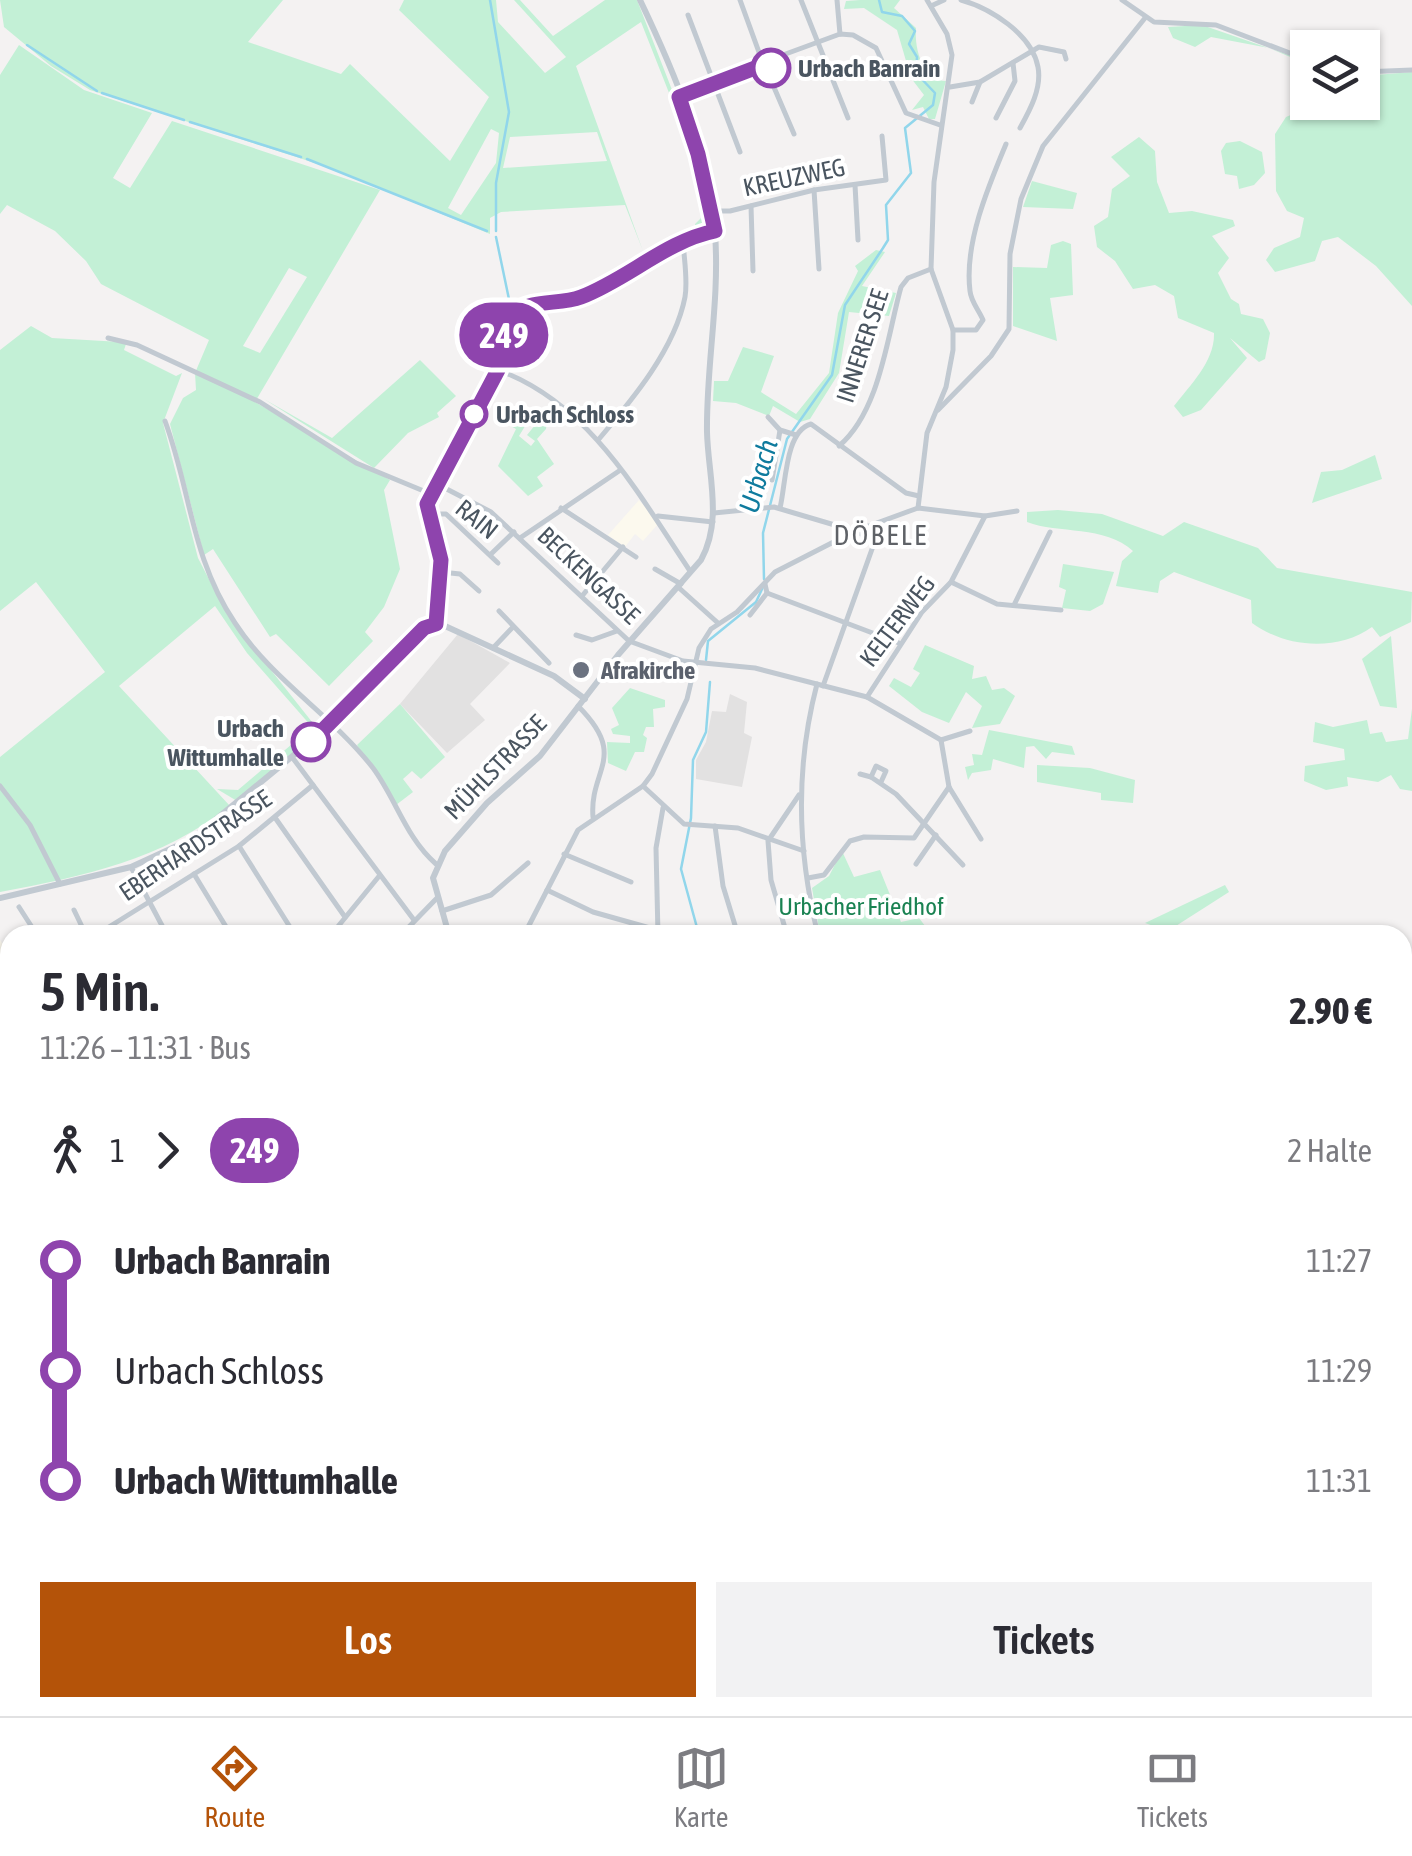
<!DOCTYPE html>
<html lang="de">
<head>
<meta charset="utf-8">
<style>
  :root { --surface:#fff; --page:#f2f2f3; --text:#2b2b33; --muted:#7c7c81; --line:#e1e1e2; --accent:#b45309 }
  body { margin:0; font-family:"Asap Condensed",sans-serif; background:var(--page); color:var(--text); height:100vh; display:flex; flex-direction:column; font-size:38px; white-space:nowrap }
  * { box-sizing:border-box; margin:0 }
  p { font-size:32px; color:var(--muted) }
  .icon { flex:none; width:55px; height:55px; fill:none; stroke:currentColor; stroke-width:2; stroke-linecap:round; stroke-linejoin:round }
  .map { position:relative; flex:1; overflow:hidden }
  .drawer { position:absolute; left:0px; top:925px; width:1412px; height:792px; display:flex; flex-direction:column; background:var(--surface); border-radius:30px 30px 0 0; box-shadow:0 2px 8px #0004 }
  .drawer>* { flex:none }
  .badge { padding:0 20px; border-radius:32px; font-size:35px; line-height:65px }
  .controls { position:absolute; left:1290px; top:30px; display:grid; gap:20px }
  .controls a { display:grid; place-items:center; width:90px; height:90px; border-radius:0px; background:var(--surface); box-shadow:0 2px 8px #0004; font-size:50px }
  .map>.badge { position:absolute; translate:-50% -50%; box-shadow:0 0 0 5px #fff }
  .legs { display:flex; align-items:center; gap:15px; height:110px; padding:0 40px; font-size:32px }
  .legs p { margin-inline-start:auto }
  .overview { display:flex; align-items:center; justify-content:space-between; height:170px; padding:0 40px }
  h1 { font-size:55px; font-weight:600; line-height:75px }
  .button { display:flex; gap:20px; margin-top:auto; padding:20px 40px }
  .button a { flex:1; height:115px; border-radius:0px; background:var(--accent); color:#fff; font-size:40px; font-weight:600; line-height:115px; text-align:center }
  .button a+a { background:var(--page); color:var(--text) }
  ul { padding:0 40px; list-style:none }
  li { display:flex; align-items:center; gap:35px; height:110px; font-size:38px }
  li i { display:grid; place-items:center; width:15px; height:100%; margin:0 12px; background:currentColor }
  li i::after { content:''; width:25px; height:25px; margin:-12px; border:8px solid; border-radius:50%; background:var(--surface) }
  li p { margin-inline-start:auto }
  li:first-child i { background:linear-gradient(#0000 50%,currentColor 0) }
  li:last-child i { background:linear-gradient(currentColor 50%,#0000 0) }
  .tabs { display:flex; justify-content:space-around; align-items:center; height:140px; border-top:2px solid var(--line); background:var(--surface); font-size:28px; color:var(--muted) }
  .tabs a { display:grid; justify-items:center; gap:5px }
  .tabs .current { color:var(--accent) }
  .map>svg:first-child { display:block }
  .commercial { fill:#fcf9ee }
  .education { fill:#e2e1e1 }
  .green { fill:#c3f0d6; fill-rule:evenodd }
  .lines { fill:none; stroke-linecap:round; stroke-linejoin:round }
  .stream { stroke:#91d6eb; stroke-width:2.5 }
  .minor { stroke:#c1c9d1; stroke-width:5 }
  .tertiary { stroke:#c1c9d1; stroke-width:6 }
  .rail { stroke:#b5b7bc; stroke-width:2.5 }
  .line-1-casing { stroke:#fff; stroke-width:22 }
  .line-1 { stroke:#8e44ad; stroke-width:15 }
  .stop-1-dot { fill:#fff; stroke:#8e44ad; stroke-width:5 }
  .worship-dot { fill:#6b7280; stroke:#fff; stroke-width:4 }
  .labels { text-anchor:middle; stroke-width:8; stroke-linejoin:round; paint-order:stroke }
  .stop-label { font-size:25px; font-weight:bold; fill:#4a5560; stroke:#fff; text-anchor:start }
  .street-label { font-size:25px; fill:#4a5560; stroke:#fff }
  .worship-label { font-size:25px; font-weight:bold; fill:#5b616d; stroke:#fff; text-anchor:start }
  .park-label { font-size:25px; fill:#1a8252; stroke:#fff }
  .water-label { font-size:28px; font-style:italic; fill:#0f7b9e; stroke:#fff }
  .neighbourhood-label { font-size:28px; letter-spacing:2.5px; fill:#5f6267; stroke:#fff }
</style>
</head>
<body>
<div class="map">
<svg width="1412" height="1716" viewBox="0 0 1412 1716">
  <rect width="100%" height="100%" fill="#f4f2f2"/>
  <!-- commercial -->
  <g class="commercial">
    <polygon points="639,500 659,523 643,541 635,534 625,547 608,535"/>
    <polygon points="0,940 10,956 10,1115 0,1109"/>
    <polygon points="10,1158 10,1364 1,1369 0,1168 4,1169"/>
    <polygon points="287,1708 462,1708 456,1716 297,1716"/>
  </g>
  <!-- education -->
  <g class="education">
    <polygon points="458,634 510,663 470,704 485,720 447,753 400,704"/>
    <polygon points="730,694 747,702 744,733 752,737 742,787 696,779 696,760 706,742 712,711 726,712"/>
  </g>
  <!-- green -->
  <g class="green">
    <path d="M0 0H283L248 42 341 74 350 64 450 161 489 97 399 10 404 0H496L498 22 545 73 566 57 514 0H520L553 36 605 0H637L695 149 709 219 696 231 695 224 706 213 690 146 641 22 576 66 643 251 625 205 501 212 490 218V234L330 168 90 90 51 66 4 27ZM491 129 499 133 496 163 461 215 448 208ZM597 132 607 161 503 168 510 137Z"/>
    <path d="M860 0H900L894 8 916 28C914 51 924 81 946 81L935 119H929L923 107 912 110 924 95 911 78 897 30 864 8 844 9 846 1Z"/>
    <polygon points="1202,25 1306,61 1307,64 1269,48 1211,37 1195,47 1173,38 1168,27"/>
    <path d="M19 45 84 90 152 113 113 178 130 188 172 121 380 190 255 402 390 480 384 490 400 569 384 607 365 632 373 641 329 686 276 634 270 637 213 549 204 555 170 424 183 398 196 390 195 373 209 340 101 284 86 261 55 231 7 205 0 214V75ZM289 268 307 277 260 353 243 346Z"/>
    <polygon points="1412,72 1412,306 1376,266 1338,237 1322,241 1315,261 1275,272 1266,260 1274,248 1300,237 1304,218 1287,211 1276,191 1275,134 1286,117 1309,107 1309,103 1362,102 1363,76"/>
    <path d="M1139 137 1155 151 1157 182 1169 213 1192 211 1233 220 1235 226 1212 236 1229 258 1218 273 1231 299 1239 304 1241 314 1263 319 1270 333 1265 359 1259 362 1230 338 1247 358 1201 410 1183 417 1174 406C1190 385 1215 361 1214 333L1178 318 1174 296 1155 285 1133 289 1115 261 1097 247 1094 226 1108 217 1112 189 1130 176 1111 157Z"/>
    <polygon points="1240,141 1262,152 1265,173 1254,185 1239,189 1237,176 1225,174 1221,151 1226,143"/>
    <polygon points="1032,181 1077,193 1073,209 1023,207"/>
    <polygon points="1063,241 1071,244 1073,295 1050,298 1057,341 1013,326 1013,267 1047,268 1051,245"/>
    <polygon points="876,250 885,252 862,286 896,293 889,316 849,312 839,373 810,419 800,422 773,406 769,416 736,403 713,401 714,381 728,381 743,347 774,356 761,392 796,414 829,373 838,313 858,271 855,266"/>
    <path d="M31 326 52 338 121 342 126 344 124 350 176 376 182 373 163 423 198 558 228 616 316 727 295 753 237 801 217 789 238 790 312 727 247 653 215 606 119 686 230 806C161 860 85 876 0 892V757L105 672 36 582 0 611V350Z"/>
    <polygon points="420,360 456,396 437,413 439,417 408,433 374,468 264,399 332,438"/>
    <polygon points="530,418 519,436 531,446 535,441 527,435 540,419 547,420 546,429 537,439 554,464 537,477 543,486 528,496 498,466 516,429 507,424 516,426"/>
    <polygon points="1375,455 1382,479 1312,503 1321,472 1342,470"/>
    <path d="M1058 510 1102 514 1163 536 1184 522 1258 548 1277 568 1412 592 1411 622 1380 637 1372 627C1337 652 1286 648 1252 623L1251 600 1174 572 1160 581 1158 593 1116 586 1122 561 1133 551C1105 525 1058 534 1027 522V512Z"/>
    <polygon points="1063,564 1114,572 1103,604 1090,611 1062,608 1066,590 1059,587"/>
    <polygon points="1391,636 1397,708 1380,706 1362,659"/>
    <polygon points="925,645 974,666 972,679 986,676 992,690 1004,688 1015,696 1000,724 972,728 982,706 966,692 949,723 922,712 889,686 894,678 911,687 920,673 913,669"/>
    <polygon points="630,688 665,700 665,707 653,709 654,727 646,727 643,735 647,738 644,752 635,752 626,771 608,763 607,742 630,743 630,736 613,734 611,729 619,725 612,708"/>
    <polygon points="400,704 445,757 421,779 412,771 403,779 413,792 396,805 357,745"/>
    <polygon points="1412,709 1412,791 1400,789 1391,775 1378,782 1347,777 1348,786 1326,790 1304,781 1305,766 1345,760 1344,749 1313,742 1315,722 1333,727 1367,720 1370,734 1382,732 1386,742 1408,739"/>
    <polygon points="989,730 1072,746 1075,755 1052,752 1046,759 1034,746 1026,747 1024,768 993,759 991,770 972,773 968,780 965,767 974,765 972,754 982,755"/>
    <polygon points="1037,765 1090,768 1135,780 1133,803 1101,800 1101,793 1037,782"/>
    <polygon points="842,851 854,877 880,870 901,922 919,918 932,935 820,935 812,888 829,876"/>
    <polygon points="1225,885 1229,892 1168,931 1145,923"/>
    <polygon points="1403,1664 1412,1666 1412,1716 1264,1716 1277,1708 1402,1708"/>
  </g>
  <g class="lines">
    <!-- stream -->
    <g class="stream">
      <polyline points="490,0 509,112 496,183 496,231"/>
      <polyline points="27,45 97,91"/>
      <polyline points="102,93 184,120"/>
      <polyline points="190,122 301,157"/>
      <polyline points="307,159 487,231"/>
      <polyline points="496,237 510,304"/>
      <polyline points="764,579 763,533 787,439 832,375 845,305 883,248 888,240 886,205 911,173 905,128 933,105 935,93 916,73 917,57 909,44 915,31 902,16 882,12 879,0"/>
      <polyline points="706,660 708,641 756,602 763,587"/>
      <polyline points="699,935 681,869 691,818 693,760 706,732 710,682"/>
      <polyline points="1402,1151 1412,1151"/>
      <polyline points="0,1386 10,1378"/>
      <polyline points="556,1708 562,1716"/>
      <polyline points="64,1716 75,1708"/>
    </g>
    <!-- minor -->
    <g class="minor">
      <polyline points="740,0 760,55"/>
      <polyline points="801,0 848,118"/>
      <polyline points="837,0 840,34"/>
      <path d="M961 0C990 8 1032 34 1038 67 1042 88 1030 110 1020 128"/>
      <polyline points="1122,0 1154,22 1216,25 1308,60"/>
      <polyline points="931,6 944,0"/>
      <polyline points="688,15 740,152"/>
      <polyline points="755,68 760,55 772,59 840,34 853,35 876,48 906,113 940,125"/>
      <polyline points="767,71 794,134"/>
      <polyline points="1362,72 1412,70"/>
      <polyline points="950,87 980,82 1039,47 1064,52 1066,59"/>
      <polyline points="682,96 755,68 767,71 772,59"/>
      <polyline points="972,102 980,82"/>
      <polyline points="996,118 1015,81 1013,63"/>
      <polyline points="855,185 858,240"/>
      <polyline points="814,190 819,269"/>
      <polyline points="751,206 753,271"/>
      <polyline points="712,211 730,211 814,190 886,180 882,136"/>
      <path d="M953 330H976L983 320C979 310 971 302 970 291 964 244 988 187 1006 144"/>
      <polyline points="108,338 137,345 260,402 356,463 431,494"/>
      <path d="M498 370C590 403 639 495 690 571"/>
      <polyline points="938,410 991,356 1009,329 1010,254 1021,199 1043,146 1145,18"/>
      <polyline points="768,417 779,429"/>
      <path d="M165 421C191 491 191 558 235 623 272 680 332 715 373 768 396 799 406 838 436 864"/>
      <path d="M599 439C632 400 675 349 685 297 688 280 684 259 683 241"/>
      <path d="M839 446C880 411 887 337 901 287L908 278 931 269"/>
      <polyline points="772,480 780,430 796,435"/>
      <polyline points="437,484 491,512 629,641 683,661 755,668 867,697 941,740 970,731"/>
      <polyline points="561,508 636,557"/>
      <path d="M780 508C786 484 785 431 811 424L906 493 919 496"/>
      <polyline points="918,508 927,433 946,387 953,350 953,330 931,269 934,182 952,55 947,34 927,0"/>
      <polyline points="714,513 774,507 855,531 918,508 985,516 1017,511"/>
      <polyline points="427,514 446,514 498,563"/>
      <polyline points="658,516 713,522"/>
      <polyline points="520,538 619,471"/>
      <polyline points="491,554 514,532"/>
      <polyline points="655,569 681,584"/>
      <polyline points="441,572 460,574 479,591"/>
      <polyline points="951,582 997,604 1061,610"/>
      <polyline points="678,587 718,623"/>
      <polyline points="767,593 899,643"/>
      <polyline points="582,596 623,547"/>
      <polyline points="1014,605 1050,532"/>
      <polyline points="499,611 549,663"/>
      <polyline points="750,615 767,593 765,584"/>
      <path d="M435 624 441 560 427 504 498 370V351L514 313C531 300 555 307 574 300 623 281 664 242 715 231"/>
      <polyline points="576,635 592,640 617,631"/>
      <polyline points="493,648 513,627"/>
      <path d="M817 684C795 768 797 851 818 935"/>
      <polyline points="823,686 881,524"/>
      <polyline points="867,697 922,612 951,582 985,516"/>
      <path d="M578 706C629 757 589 769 593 817"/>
      <polyline points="941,740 949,787 981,839"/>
      <polyline points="292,757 414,920"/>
      <polyline points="860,774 871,777 876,766 886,771 881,782"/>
      <polyline points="871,777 896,794 963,865"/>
      <polyline points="0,786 30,825 60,884"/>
      <polyline points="643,786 684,824 738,828 804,851"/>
      <polyline points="276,819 345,917"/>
      <polyline points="715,826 723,886 738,935"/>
      <polyline points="239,846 295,935"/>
      <polyline points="564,854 631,882"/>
      <polyline points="916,864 936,835"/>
      <polyline points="131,867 167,935"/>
      <polyline points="194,874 231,935"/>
      <polyline points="808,878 824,875 850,841 864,837 914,838 949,787"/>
      <polyline points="547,890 593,912 657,930"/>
      <polyline points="19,907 37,935"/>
      <polyline points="74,910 86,935"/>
      <polyline points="442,911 491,895 528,863"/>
      <polyline points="96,935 239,846 313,785"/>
      <polyline points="331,935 380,875"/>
      <polyline points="401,935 438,897"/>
      <polyline points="524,935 578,830 643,786 652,774 687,699 699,648 711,629 737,612 775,572 855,531 875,541"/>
      <polyline points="658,935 656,848 663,808"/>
      <polyline points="787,935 771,880 768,841 799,795"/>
      <polyline points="0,982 10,983"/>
      <polyline points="0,1375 10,1369"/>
      <polyline points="0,1414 10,1420"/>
      <polyline points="1402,1463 1412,1465"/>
      <polyline points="0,1512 10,1519"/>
      <polyline points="3,1514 10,1503"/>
      <polyline points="0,1576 10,1582"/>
      <polyline points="231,1708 246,1716"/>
      <polyline points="549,1708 555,1716"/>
      <polyline points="644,1708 650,1716"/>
      <polyline points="704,1708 710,1716"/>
      <polyline points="828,1708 836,1716"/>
      <polyline points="933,1708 937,1716"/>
      <polyline points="1026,1708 1030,1716"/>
      <polyline points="1103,1708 1107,1716"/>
      <polyline points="1166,1708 1170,1716"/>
      <polyline points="1199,1708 1199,1709"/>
      <polyline points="603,1716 606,1708"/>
      <polyline points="753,1716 765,1708"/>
      <polyline points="875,1716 914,1708"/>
      <polyline points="1041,1716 1072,1708"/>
    </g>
    <!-- tertiary -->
    <g class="tertiary">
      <polyline points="0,898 131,867 192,839 329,726 430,626 445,626 554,676 585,699"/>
      <path d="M449 935 433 878 445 851 487 803 540 756 618 655 701 560C723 520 708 475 707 432 706 366 720 300 715 233 710 156 673 69 640 0"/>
      <polyline points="0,1114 10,1121"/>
      <polyline points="767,1708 771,1716"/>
    </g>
    <!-- rail -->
    <g class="rail">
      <polyline points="0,1565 10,1571"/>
      <polyline points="240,1708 255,1716"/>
    </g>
  </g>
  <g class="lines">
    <!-- line-1 casing -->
    <g class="line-1-casing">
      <path id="line-1" d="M311 742 424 628 436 624 441 560 427 504 498 370V351L514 313C532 299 560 305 581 297 628 279 666 241 715 231L698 154 679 97 755 68 763 72 771 68"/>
    </g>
    <!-- line-1 -->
    <use href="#line-1" class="line-1"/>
  </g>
  <!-- markers -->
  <g class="stop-1-dot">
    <circle cx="771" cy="68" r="18"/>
    <circle cx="474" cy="414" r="12"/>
    <circle cx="311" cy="742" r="18"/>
  </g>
  <circle class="worship-dot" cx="581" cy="670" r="10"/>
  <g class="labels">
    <!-- stop labels -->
    <g class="stop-label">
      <text x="798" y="77">Urbach Banrain</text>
      <text x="496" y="423">Urbach Schloss</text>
      <text x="284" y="737" text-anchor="end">Urbach<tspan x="284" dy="29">Wittumhalle</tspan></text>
    </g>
    <!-- street labels -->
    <g class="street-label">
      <text transform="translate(794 177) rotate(-12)" y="9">KREUZWEG</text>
      <text transform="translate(862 346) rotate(-72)" y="9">INNERER SEE</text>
      <text transform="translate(477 519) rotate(39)" y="9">RAIN</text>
      <text transform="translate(589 575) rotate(43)" y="9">BECKENGASSE</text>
      <text transform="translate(897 621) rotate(-53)" y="9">KELTERWEG</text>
      <text transform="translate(495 767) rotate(-46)" y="9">MÜHLSTRASSE</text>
      <text transform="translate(195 845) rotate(-34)" y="9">EBERHARDSTRASSE</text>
    </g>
    <!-- worship labels -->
    <g class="worship-label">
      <text x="601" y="679">Afrakirche</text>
    </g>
    <!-- park labels -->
    <g class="park-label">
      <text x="861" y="915">Urbacher Friedhof</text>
    </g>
    <!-- water labels -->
    <g class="water-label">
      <text transform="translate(758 476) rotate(-74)" y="10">Urbach</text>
    </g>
    <!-- neighbourhood labels -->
    <g class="neighbourhood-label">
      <text x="881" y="545">DÖBELE</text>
    </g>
  </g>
</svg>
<div class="controls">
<a><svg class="icon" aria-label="layers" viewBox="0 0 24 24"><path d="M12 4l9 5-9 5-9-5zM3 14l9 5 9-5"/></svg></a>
</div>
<b class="badge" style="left:504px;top:335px;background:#8e44ad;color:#fff">249</b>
<section class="drawer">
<div class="overview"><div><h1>5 Min.</h1><p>11:26 – 11:31 · Bus</p></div><b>2.90 €</b></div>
<div class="legs"><svg class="icon" aria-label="walk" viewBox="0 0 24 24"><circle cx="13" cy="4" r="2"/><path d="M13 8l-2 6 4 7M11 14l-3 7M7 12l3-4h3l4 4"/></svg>1<svg class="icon" aria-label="forward" viewBox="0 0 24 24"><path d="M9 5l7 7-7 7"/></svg><b class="badge" style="background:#8e44ad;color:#fff">249</b><p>2 Halte</p></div>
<ul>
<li><i style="color:#8e44ad"></i><b>Urbach Banrain</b><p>11:27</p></li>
<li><i style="color:#8e44ad"></i><span>Urbach Schloss</span><p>11:29</p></li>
<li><i style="color:#8e44ad"></i><b>Urbach Wittumhalle</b><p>11:31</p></li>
</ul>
<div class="button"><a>Los</a><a>Tickets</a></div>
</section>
</div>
<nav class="tabs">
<a class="current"><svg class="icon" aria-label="directions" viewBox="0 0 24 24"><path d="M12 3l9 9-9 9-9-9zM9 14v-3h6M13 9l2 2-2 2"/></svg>Route</a>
<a><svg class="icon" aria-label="map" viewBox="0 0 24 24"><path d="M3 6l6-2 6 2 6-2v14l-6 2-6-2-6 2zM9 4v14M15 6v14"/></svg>Karte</a>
<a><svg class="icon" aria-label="tickets" viewBox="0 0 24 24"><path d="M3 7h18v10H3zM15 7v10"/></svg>Tickets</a>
</nav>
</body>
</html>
